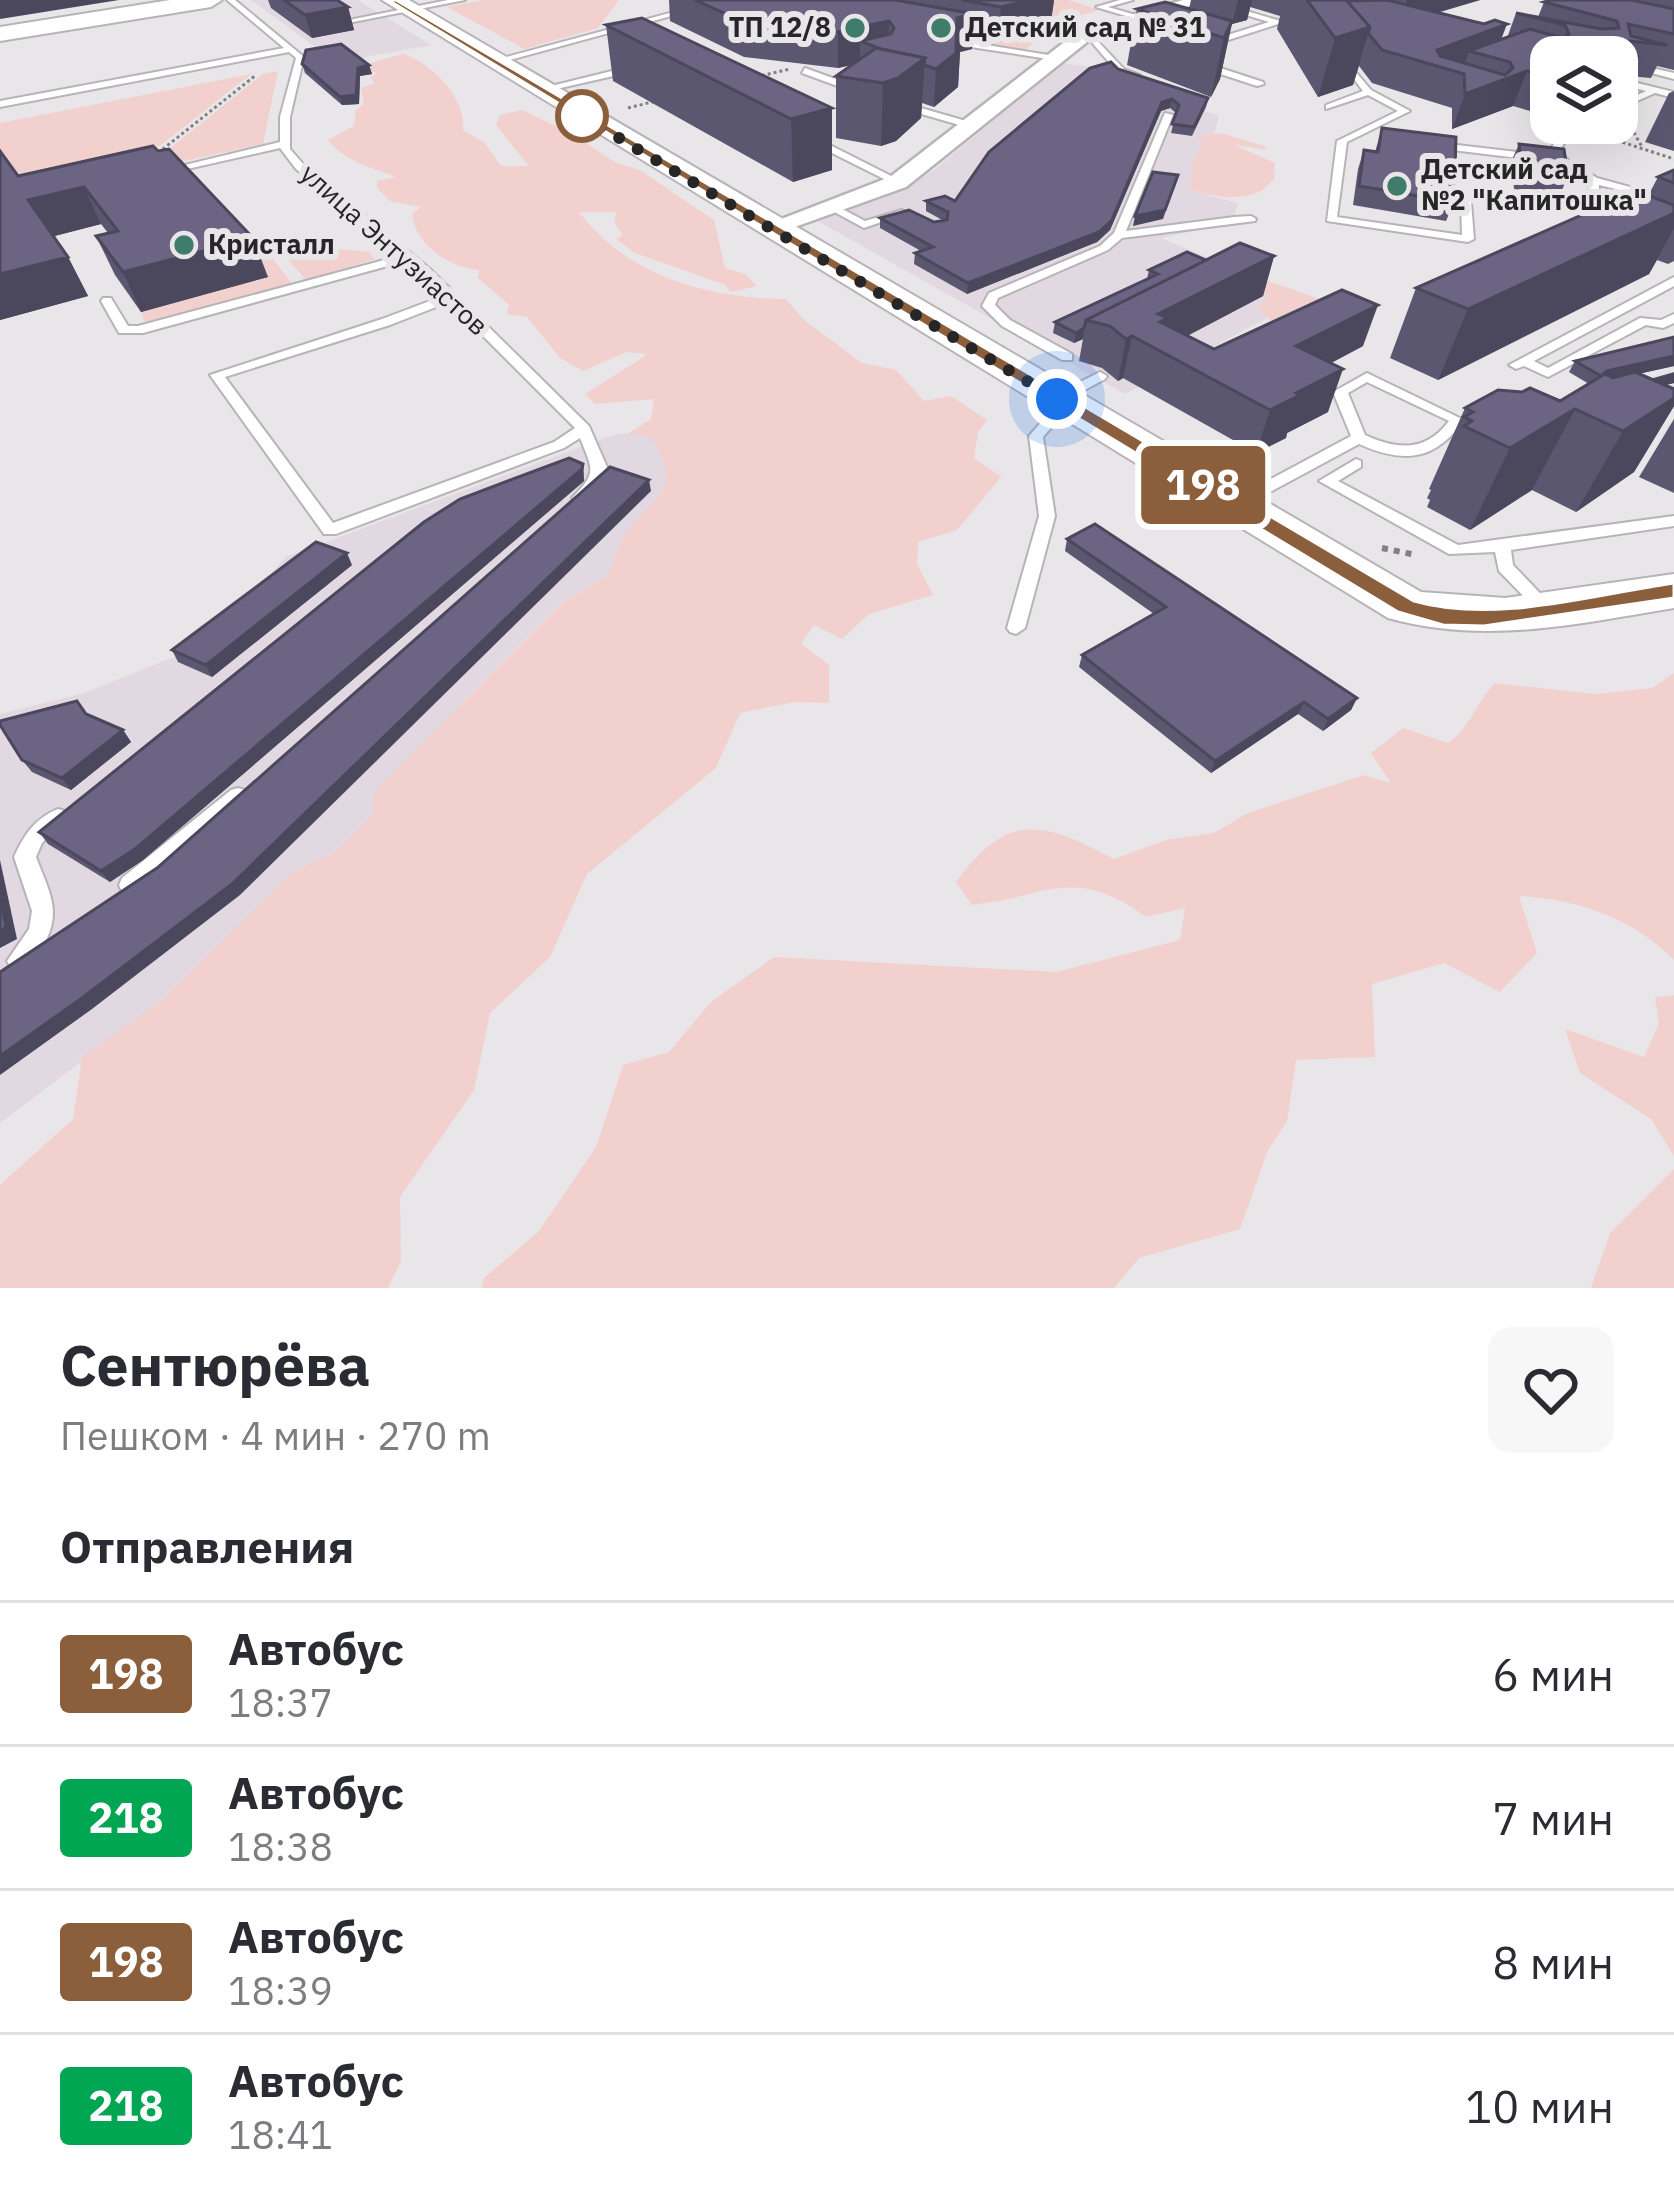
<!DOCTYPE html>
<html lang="ru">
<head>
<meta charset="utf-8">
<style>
  :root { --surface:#fff; --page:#f7f7f7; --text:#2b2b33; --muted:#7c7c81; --line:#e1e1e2 }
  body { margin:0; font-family:"IBM Plex Sans",sans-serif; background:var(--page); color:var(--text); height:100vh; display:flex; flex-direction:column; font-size:45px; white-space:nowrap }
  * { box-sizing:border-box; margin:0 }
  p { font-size:39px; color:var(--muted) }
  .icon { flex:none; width:66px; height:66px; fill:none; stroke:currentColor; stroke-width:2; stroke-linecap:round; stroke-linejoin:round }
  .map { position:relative; height:1288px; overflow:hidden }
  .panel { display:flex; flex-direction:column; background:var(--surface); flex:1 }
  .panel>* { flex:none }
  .badge { padding:0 24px; border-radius:9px; font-size:42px; line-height:78px }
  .tools { position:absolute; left:1530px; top:36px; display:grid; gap:24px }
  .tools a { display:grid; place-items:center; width:108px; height:108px; border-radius:24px; background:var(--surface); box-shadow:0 12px 48px #0002; font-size:60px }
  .you { position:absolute; width:60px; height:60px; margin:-30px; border:9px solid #fff; border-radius:50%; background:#1a73e8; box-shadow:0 0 0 18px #1a73e833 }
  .map>.badge { position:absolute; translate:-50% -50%; box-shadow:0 0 0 6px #fff }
  h2 { padding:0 60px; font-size:45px; line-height:108px }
  .round { display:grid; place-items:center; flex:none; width:126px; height:126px; border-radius:24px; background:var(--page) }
  .overview { display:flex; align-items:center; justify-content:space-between; height:204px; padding:0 60px }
  h1 { font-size:57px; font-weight:800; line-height:90px }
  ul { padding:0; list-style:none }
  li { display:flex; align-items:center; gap:36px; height:144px; padding:0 60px; border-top:3px solid var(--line) }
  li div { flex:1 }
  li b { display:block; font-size:45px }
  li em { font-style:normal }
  li .badge { min-width:132px; font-weight:700; text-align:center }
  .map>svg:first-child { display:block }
  .built { fill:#e1d8e1 }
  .green { fill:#f2d0cd }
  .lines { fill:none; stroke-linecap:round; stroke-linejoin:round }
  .lane-casing { stroke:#b7b4b7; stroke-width:4 }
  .street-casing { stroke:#b7b4b7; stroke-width:5 }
  .secondary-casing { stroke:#b7b4b7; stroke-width:4 }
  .path-far1 { stroke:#828182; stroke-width:3; stroke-dasharray:3 3; stroke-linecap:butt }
  .path { stroke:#828182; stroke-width:6; stroke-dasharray:6 6; stroke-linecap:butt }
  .lane { fill:#fff; fill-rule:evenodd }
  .street { fill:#fff; fill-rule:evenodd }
  .secondary { fill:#fff; fill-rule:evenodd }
  .wall { fill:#5c5771 }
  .shaded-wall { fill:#4b475c }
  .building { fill:#6b6583; stroke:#4b475c; stroke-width:3 }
  .line { fill:#8b5e3c; stroke:#fff; stroke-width:3 }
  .walk { stroke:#272627; stroke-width:12; stroke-dasharray:0 21.6 }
  .poi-dot { fill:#3f7d6a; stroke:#e9e6e9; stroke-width:4.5 }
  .stop-dot { fill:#fff; stroke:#8b5e3c; stroke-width:6 }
  .labels { text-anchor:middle; stroke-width:12; stroke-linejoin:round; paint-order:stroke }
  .far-poi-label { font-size:27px; font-weight:bold; fill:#272627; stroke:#e9e6e9; text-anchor:start }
  .far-street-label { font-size:27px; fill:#272627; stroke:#e9e6e9 }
</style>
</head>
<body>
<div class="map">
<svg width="1674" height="1288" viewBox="0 0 1674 1288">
  <rect width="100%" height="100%" fill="#e9e6e9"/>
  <!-- built -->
  <g class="built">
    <polygon points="251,0 358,0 431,45 344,61 329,57"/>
    <polygon points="1062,63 1115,71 1144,90 1219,116 1199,193 1238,203 1232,223 1161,238 1304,298 1125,394 816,220 893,194 933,171"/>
    <polygon points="629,433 651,436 668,462 667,488 621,542 608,576 562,602 374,792 373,816 334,853 291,873 161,1001 0,1123 0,714 84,693 211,642 286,557 613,435"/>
  </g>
  <!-- green -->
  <g class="green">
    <polygon points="483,0 619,0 598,28 524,49 447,7"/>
    <polygon points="865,0 1068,0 1100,10 1063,20 1020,54 883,32"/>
    <path d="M402 54C429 60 467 98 463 130L484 142 501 166H529L496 125 500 115 522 110 574 135 613 161 641 171 714 220 725 268 745 274 757 286 731 292 725 285 635 253 616 239 623 235 614 222 617 212H579C629 277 707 298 786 299L804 320 862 363 896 370 924 401 951 396 987 420 978 432 974 458 1001 477 957 530 918 542 917 564 933 595 869 614 842 639 814 625 801 644 829 665V703L795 702 740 713 716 768 587 874 550 957 490 1013 474 1090 400 1197 401 1261 388 1288H0V1185L73 1119 82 1057 161 1001 291 873 334 853 372 816 374 792 563 602 608 576C613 565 616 551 622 540 650 496 688 493 651 437L629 433 651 419 654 399 595 404 585 394 648 354 627 352 583 371 560 358 527 317 507 314 509 305 478 278 479 270C450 268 415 245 412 214L421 207 390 201 377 188V181L396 177C371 167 345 162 328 140L354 126 356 110 364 104 361 88 375 83 370 78 377 73 360 66Z"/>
    <polygon points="278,71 263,144 143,170 263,74"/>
    <polygon points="251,74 123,175 40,194 0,176 0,123"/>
    <path d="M1221 133 1264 146 1268 150 1234 145 1275 163 1274 180C1268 183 1265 189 1259 192 1239 201 1210 197 1190 189L1193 164 1203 141 1195 137Z"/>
    <polygon points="247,242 259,242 293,284 155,323 145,322 141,312 266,277"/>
    <polygon points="274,243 369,252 375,259 306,280"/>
    <polygon points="1263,279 1331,303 1375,307 1376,313 1364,317 1271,321 1258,307 1270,296 1255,289"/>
    <path d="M1674 673V960C1633 918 1576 899 1519 896L1537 953 1500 992 1444 963 1372 984 1375 1057 1296 1060 1287 1121 1268 1150 1240 1229 1139 1258 1114 1288H482L484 1278 539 1231 596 1147 623 1065 669 1052 711 1002 774 957 1057 972 1180 940 1185 908 1146 917C1074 865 1050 896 972 905L956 882C1008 811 1043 821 1114 859L1166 840 1214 833 1248 813 1364 775 1391 783 1371 753 1403 728 1448 743C1470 728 1476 702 1495 683L1596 694 1652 688Z"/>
    <polygon points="1674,995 1674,1156 1651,1119 1580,1073 1565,1029 1644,1057 1659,1023 1655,997"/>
    <polygon points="1674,1169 1674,1288 1591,1288 1610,1233"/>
  </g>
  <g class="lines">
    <!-- lane casing -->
    <g class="lane-casing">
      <g id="lane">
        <path d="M227 0H235L304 57 290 117V149L304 165 430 269 589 426 607 467 603 485 586 501H574L572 498C597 472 593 471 580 438L564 448 336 534H324L210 375 382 319 443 296 406 261 143 333H119L101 301 103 298H111L128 326H138L399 256 296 169 280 148 165 174 160 171 280 142V117L296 58 289 52 0 107V101L284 48ZM449 302 575 428 554 442 333 523 225 377 390 325Z"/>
        <polygon points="448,0 465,0 353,22 349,20"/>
        <polygon points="718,0 730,0 495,64 488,62"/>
        <polygon points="1120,0 1133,0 1108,7 1136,15 1136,19 1096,7"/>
        <polygon points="1197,0 1209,0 1301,27 1297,29 1278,24 1222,42 1222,49 1212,51 1215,39 1269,22"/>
        <polygon points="1083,32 1089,32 1124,69 1140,75 1140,79 1118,73"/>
        <polygon points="948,39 1055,56 1059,58 1055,60 945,43"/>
        <polygon points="1343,57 1371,90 1410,111 1347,142 1337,217 1462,235 1461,200 1475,194 1576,202 1590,188 1588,181 1547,154 1556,141 1547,131 1567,123 1582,123 1558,132 1566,141 1557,153 1597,178 1674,199 1674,203 1599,185 1599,191 1579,208 1480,199 1471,202 1474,239 1468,242 1327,221 1337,141 1398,111 1368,95 1326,109 1326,105 1363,91 1339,59"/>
        <polygon points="1617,60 1674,73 1674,79 1617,64"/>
        <polygon points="1199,61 1263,82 1264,84 1257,86 1196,66"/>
        <polygon points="632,66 635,71 539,93 535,90"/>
        <polygon points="805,68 860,88 861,90 854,92 802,73"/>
        <polygon points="1617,78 1674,92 1674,98 1655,93 1617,110 1617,104 1646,91 1617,84"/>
        <polygon points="900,102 973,123 975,125 970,128 897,107"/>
        <polygon points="1165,113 1173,115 1126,231 1234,217 1251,216 1256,219 1255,221 1122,238 1108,250 998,298 995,305 1010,320 1072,354 1072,360 1062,360 1002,326 982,306 989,293 1100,246 1114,233"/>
        <polygon points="810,138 816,138 903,182 894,184 810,142"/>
        <polygon points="1431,142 1535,154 1540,157 1535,160 1428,147 1426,145"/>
        <polygon points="833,204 865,221 902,210 907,213 864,228 829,209 828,207"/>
        <polygon points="1674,277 1674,286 1534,361 1548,368 1640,318 1661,320 1674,314 1674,323 1663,328 1646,325 1548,377 1524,366 1516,369 1509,365"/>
        <polygon points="1100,372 1107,376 1105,379 1066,400 1072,404 1043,437 1055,516 1025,628 1016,634 1010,632 1007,628 1039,516 1029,436 1058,403 1052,402 1052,396"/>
        <path d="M1367 373 1464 420C1435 461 1404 464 1359 444L1242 507H1230L1228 504 1230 501 1351 436 1333 392ZM1367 382 1449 421C1426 452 1398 450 1365 435L1348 393Z"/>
        <polygon points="1356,459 1361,461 1361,467 1338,481 1458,545 1674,516 1674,526 1511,550 1513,565 1556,610 1547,616 1541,614 1499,571 1495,552 1449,554 1319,481"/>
        <polygon points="238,788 245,790 248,796 245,802 138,892 130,894 122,892 119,885 122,878 231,790"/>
        <path d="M58 809 65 811 68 817 42 843 36 857C50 894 64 914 40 951 34 961 29 967 19 971L11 968 7 961 29 929 32 911 14 857C24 835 35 818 58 809Z"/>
      </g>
    </g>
    <!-- street casing -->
    <g class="street-casing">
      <polygon id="street" points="1183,0 1208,0 1092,38 906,187 778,233 762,233 758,228 890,177 1080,30"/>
    </g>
    <!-- secondary casing -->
    <g class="secondary-casing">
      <g id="secondary">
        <polygon points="170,0 222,0 211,7 0,41 0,27"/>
        <path d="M382 0H409L1421 592 1505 598 1674 574V608C1576 624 1485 645 1388 618Z"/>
      </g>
    </g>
    <!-- path-far1 -->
    <g class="path-far1">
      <polyline points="756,77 790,69"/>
      <polyline points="628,108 656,101"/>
      <polyline points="1628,122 1642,147"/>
      <polyline points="1594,133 1674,159"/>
      <polyline points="158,153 256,75"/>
    </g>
    <!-- path -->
    <polyline class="path" points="1382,548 1416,555"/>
    <!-- lane -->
    <use href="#lane" class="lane"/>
    <!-- street -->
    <use href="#street" class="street"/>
    <!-- secondary -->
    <use href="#secondary" class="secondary"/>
  </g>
  <!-- wall -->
  <g class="wall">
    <polygon points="268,0 337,0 348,7 354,30 312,38 271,8"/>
    <polygon points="669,0 1054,0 1050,28 998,42 972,37 972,49 960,52 958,87 934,107 922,103 921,118 896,141 881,146 836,138 836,76 851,65 838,68 744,57 670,21"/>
    <polygon points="1191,0 1480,0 1437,13 1501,40 1507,38 1516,13 1538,17 1544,2 1551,0 1674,0 1674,70 1657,66 1651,78 1628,76 1621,90 1551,57 1551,117 1513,106 1452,129 1452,108 1372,83 1359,66 1353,85 1318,97 1277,29 1280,16 1250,7 1247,20 1232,24 1220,79 1211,97 1127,65 1137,9 1189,9"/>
    <polygon points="606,25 832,108 832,170 793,182 613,81"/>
    <polygon points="302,64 369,65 372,74 360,76 359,104 342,105 305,73"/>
    <polygon points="1118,69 1208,98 1206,107 1192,136 1171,133 1176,113 1170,108 1161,111 1110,230 1097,242 967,294 914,264 915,253 921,251 880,228 880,218 934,222 944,221 926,211 926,201 955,201"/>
    <polygon points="1674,91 1674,151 1645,142 1669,93"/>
    <polygon points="1382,128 1454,202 1446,221 1353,205 1358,169 1364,150 1375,152"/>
    <polygon points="1519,144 1568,176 1560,195 1514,189 1511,162"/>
    <polygon points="153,146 268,277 141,312 115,275 96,236 108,233 101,224 54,236 68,257 88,296 0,320 0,151 18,176"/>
    <polygon points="1674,170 1674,261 1668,264 1657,260 1649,274 1438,380 1390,358 1416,288 1648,196 1658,177"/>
    <polygon points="1274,256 1263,296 1187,336 1214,349 1363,346 1331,363 1328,412 1287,433 1286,438 1256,453 1123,378 1118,381 1102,368 1079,361 1083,339 1074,343 1053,333 1055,322 1147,279 1149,270 1206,260"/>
    <polygon points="1674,337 1674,366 1638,374 1650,379 1674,372 1674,383 1665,385 1674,389 1674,406 1634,472 1576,512 1532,490 1470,530 1427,507 1430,500 1427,498 1431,490 1429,489 1465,408 1560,401 1589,384 1569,372 1575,361"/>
    <polygon points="1674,419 1674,493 1639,477"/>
    <polygon points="583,464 584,481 143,860 110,882 48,844 39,832"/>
    <polygon points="1067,539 1357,698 1351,710 1323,731 1298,714 1211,773 1079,667 1082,655 1154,614 1065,551"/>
    <polygon points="352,565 212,677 178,662 172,650"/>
    <polygon points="123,730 131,742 71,790 32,772 22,760"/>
  </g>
  <!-- shaded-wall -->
  <g class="shaded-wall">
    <polygon points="0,0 119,0 0,19"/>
    <polygon points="1011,0 1054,0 1050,28 998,42 1001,7"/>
    <polygon points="1238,0 1252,0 1247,20 1232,24"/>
    <polygon points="1407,0 1480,0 1400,23"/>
    <polygon points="348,7 354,30 312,38 305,15"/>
    <polygon points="974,14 972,49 960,52 958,87 934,107 936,69 957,18"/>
    <polygon points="889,21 888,51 860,41 860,63 838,68 838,32"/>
    <polygon points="1232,21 1220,79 1211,97 1224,38"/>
    <polygon points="1507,24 1495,56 1469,51 1463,68 1432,64 1437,50"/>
    <polygon points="1370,27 1353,85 1318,97 1335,38"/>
    <polygon points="1637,56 1621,90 1617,91 1617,63"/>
    <polygon points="925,58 921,118 896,141 881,146 883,83"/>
    <polygon points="369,65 372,74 360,76 359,104 342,105 340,97 358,68"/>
    <polygon points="1527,71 1513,106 1452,129 1465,94"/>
    <polygon points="1172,99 1170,108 1161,111 1110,230 1097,242 967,294 968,283 1162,102"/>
    <polygon points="832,108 832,170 793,182 791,119"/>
    <polygon points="1178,175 1163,219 1133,226 1135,216"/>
    <polygon points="84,187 101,224 47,238 28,200"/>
    <polygon points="1674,213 1674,228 1649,274 1438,380 1468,309"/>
    <polygon points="253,238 268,277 141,312 123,272"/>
    <polygon points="1274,256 1263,296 1160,350 1158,314"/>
    <polygon points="68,257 88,296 0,320 0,274"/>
    <polygon points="1378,305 1363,346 1282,389 1296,346"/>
    <polygon points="1084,328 1083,339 1074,343 1076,333"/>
    <polygon points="1132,336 1123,378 1118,381 1126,339"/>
    <polygon points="1674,356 1674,366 1601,382 1607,371"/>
    <polygon points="1343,369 1328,412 1287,433 1286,438 1256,453 1270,410 1296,393"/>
    <polygon points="1674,373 1674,383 1614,398 1620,387"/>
    <polygon points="1674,398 1674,406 1634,472 1576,512 1623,431"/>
    <polygon points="1575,409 1532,490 1470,530 1510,448"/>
    <polygon points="583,464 584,481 143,860 110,882 101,871"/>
    <polygon points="649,480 651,491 240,895 92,1009 0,1075 0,1056"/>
    <polygon points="347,553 352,565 212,677 206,665"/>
    <polygon points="1357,698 1351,710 1323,731 1328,719"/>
    <polygon points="1304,702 1298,714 1211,773 1215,761"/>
    <polygon points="123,730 131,742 71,790 62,778"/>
    <polygon points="0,860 17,939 0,948"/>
  </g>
  <!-- building -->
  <g class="building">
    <polygon points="284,0 337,0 348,7 305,15"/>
    <polygon points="695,0 895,0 974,14 957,18 956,51 960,50 936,69 924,65 925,58 881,49 860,41 891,34 894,28 889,21 838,32 742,21"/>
    <polygon points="962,0 1030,0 1001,7"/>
    <polygon points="1307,0 1347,0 1370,27 1335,38"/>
    <polygon points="1387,0 1484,24 1495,20 1507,24 1437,50 1440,56 1505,75 1513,68 1510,62 1469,51 1530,29 1563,38 1569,34 1565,25 1516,13 1601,29 1619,28 1617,21 1544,2 1551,0 1631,0 1674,9 1674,34 1628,24 1631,36 1667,45 1629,41 1629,53 1637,56 1617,63 1617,57 1551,57 1551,78 1527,71 1465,94 1464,74 1382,50 1368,33 1370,27 1347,1"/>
    <polygon points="1165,2 1232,21 1224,38 1137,9"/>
    <polygon points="642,18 832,108 791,119 606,25"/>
    <polygon points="341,44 369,65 358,68 356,95 340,97 302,64 306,50"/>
    <polygon points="876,48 925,58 898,78 883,83 836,76"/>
    <polygon points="1111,62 1118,69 1208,98 1194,127 1172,124 1179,105 1172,99 1162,102 1112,220 1099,232 968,283 915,253 933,247 880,218 909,210 934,222 947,220 948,212 926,201 945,196 955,201 989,152 1090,68"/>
    <polygon points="1382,128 1456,137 1454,202 1359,186 1364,150 1378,152"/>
    <polygon points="1519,144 1564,149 1568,176 1522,170"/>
    <polygon points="153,146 158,151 169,149 253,238 123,272 96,236 118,231 84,187 28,200 68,257 0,274 0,151 18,176"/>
    <polygon points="1674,170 1674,183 1658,177"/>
    <polygon points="1153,172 1178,175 1165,210 1135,216"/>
    <polygon points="1636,191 1674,205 1674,213 1468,309 1416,288"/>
    <polygon points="1240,243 1274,256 1158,314 1167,318 1160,322 1214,349 1342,290 1378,305 1296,346 1343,369 1296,393 1300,395 1270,410 1132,336 1126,339 1110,326 1086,320"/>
    <polygon points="1187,252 1206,260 1086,320 1084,328 1076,333 1055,322 1158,274 1149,270"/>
    <polygon points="1674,337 1674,356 1607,371 1601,376 1575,361"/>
    <polygon points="1635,372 1674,389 1674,398 1623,431 1575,409 1510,448 1464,426 1472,421 1464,417 1473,412 1465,408 1498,390 1522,392 1530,388 1560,401 1605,374 1613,378"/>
    <polygon points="569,458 583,464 582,469 135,849 101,871 39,832 424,522 460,499"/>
    <polygon points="610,467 649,480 232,884 82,998 0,1056 0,972 157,868"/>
    <polygon points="1095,524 1357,698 1328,719 1304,702 1215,761 1082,655 1166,607 1067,539"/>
    <polygon points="316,542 347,553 206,665 172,650"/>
    <polygon points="77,701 86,714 123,730 62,778 22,760 0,725 0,721"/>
    <polygon points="0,897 6,927 0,931"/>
  </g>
  <!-- line -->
  <path class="line" d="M388 0H396L1414 601C1496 624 1591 595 1674 583V598L1484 626 1443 625 1398 612Z"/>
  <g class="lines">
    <!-- walk -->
    <polyline class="walk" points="582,116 1057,399"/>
  </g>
  <!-- markers -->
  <g class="poi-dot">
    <circle cx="855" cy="28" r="12"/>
    <circle cx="941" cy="28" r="12"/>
    <circle cx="1397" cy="186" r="12"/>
    <circle cx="184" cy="245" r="12"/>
  </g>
  <circle class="stop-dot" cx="582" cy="116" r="24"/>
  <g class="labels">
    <!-- far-poi labels -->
    <g class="far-poi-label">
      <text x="831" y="37" text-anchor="end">ТП 12/8</text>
      <text x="965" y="37">Детский сад № 31</text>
      <text x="1421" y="179">Детский сад<tspan x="1421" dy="31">№2 "Капитошка"</tspan></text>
      <text x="208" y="254">Кристалл</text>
    </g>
    <!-- far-street labels -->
    <g class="far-street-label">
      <text transform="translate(394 250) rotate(42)" y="9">улица Энтузиастов</text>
    </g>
  </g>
</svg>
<div class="tools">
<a><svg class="icon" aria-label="layers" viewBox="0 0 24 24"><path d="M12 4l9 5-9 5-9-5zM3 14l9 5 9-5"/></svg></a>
</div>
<div class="you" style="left:1057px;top:399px"></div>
<b class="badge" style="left:1203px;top:485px;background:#8b5e3c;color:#fff">198</b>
</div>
<section class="panel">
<div class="overview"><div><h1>Сентюрёва</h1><p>Пешком · 4 мин · 270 m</p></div><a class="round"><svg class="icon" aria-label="heart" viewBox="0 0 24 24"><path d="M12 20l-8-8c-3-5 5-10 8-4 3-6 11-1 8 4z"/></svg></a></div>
<h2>Отправления</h2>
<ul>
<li><span class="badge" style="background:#8b5e3c;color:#fff">198</span><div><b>Автобус</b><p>18:37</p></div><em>6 мин</em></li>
<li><span class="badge" style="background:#00a651;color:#fff">218</span><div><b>Автобус</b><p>18:38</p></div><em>7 мин</em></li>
<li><span class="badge" style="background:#8b5e3c;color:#fff">198</span><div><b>Автобус</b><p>18:39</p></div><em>8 мин</em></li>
<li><span class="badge" style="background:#00a651;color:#fff">218</span><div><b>Автобус</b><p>18:41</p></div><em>10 мин</em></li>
</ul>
</section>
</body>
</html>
